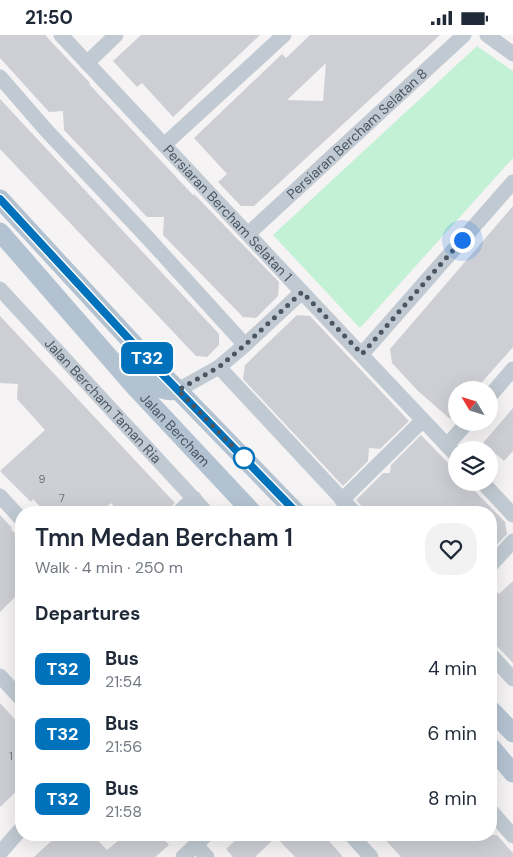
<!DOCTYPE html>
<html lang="en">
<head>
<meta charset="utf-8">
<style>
  :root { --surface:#fff; --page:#f2f2f3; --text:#1f2937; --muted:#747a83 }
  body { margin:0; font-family:"DM Sans",sans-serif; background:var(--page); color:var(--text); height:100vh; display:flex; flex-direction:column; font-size:19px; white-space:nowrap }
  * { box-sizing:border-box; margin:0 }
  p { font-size:16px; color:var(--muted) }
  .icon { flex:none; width:28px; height:28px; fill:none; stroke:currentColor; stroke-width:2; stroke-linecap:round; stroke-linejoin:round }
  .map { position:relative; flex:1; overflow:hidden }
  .sheet { position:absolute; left:15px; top:471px; width:482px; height:335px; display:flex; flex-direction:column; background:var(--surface); border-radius:20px; box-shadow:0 5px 20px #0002 }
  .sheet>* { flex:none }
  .badge { padding:0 10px; border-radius:8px; font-size:18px; line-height:32px }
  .needle { width:32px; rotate:308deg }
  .buttons { position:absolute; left:448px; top:346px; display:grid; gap:10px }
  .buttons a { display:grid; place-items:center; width:50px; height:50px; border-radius:50%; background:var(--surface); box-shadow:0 5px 20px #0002; font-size:25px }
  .you { position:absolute; width:25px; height:25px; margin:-12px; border:4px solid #fff; border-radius:50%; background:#1a73e8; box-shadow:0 0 0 8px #1a73e833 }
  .map>.badge { position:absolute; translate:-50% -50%; box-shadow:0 0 0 2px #fff }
  h2 { padding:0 20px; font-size:19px; line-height:45px }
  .round { display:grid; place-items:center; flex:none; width:52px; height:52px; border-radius:20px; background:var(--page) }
  .head { display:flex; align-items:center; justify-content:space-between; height:85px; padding:0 20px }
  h1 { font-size:24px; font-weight:600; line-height:38px }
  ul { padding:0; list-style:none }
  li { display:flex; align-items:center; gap:15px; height:65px; padding:0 20px }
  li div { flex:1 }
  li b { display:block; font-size:19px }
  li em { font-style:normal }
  li .badge { min-width:55px; font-weight:700; text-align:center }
  .status { display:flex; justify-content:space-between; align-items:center; height:35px; padding:0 25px; background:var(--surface); direction:ltr }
  .status svg { height:14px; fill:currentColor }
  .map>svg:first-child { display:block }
  .green { fill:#c3f1d5 }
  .building { fill:#cdcfd5; fill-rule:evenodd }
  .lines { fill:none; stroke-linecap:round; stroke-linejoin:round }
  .minor { stroke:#c1cad2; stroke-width:15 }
  .major { stroke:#b3c2d1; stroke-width:19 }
  .line-casing { stroke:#fff; stroke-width:11 }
  .line { stroke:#0072bc; stroke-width:8 }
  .walk { stroke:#4a5661; stroke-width:5; stroke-dasharray:0 9 }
  .stop-dot { fill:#fff; stroke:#0072bc; stroke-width:2.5 }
  .labels { text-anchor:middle; stroke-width:4.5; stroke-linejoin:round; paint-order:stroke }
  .number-label { font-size:11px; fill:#6b747e }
  .street-label { font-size:14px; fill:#4a5661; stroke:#fff }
</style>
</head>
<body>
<div class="status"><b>21:50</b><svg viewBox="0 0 49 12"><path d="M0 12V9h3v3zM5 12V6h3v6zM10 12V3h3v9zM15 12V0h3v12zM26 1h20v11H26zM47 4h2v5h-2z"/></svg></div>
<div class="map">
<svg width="513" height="822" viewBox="0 0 513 822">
  <rect width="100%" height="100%" fill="#f5f3f3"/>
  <!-- green -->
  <polygon class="green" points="477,11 513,36 513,123 360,293 273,200"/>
  <!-- building -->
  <g class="building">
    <polygon points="0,0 45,0 90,48 89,49 193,160 194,159 279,247 278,261 256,283 243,282 163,200 164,182 147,182 64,95 63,76 49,77 0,23"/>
    <polygon points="141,0 260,0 173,82 142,48 137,52 113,26"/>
    <path d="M310 0H440L254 171H241L218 147 227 139 194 103 282 19 286 23ZM326 28 323 66 287 65Z"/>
    <polygon points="0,64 219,299 219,310 207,322 196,321 0,114"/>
    <polygon points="513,171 513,312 475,355 456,355 456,377 450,384 418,356 392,328 390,314"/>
    <polygon points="297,280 310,281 409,386 380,414 369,413 368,426 343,451 243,344 245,330"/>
    <polygon points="0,281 175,468 171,472 169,478 120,478 111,468 100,478 46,478 33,464 31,467 0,436 45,395 17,364 18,349 0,348"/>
    <polygon points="513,373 513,416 504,426 483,408"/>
    <polygon points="421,400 456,436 456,448 467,448 505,487 507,499 491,516 491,478 368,478 356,465 383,438 390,438 391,430"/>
    <polygon points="0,480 12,493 11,494 21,505 21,556 0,577"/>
    <polygon points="513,546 513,628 491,605 491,551 499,559"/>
    <polygon points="0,668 21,691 21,752 0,772"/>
    <polygon points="58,800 93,800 107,815 125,800 160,800 169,810 155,822 34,822"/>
    <polygon points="241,800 324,800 343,822 295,822 276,802 255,822 233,822 226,814"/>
    <polygon points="381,800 497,800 513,818 513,822 401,822"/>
  </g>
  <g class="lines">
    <!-- minor -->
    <g class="minor">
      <path id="s1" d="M61 0 302 257 456 420"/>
      <polyline points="487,0 513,19"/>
      <polyline points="87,28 116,0"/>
      <polyline points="0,42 46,95 146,201 245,310"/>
      <polyline points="164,110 284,0"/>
      <path id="s2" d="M248 199 464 0"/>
      <path id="s3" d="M0 254 207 478"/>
      <polyline points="362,319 513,147"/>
      <polyline points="219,332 355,478"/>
      <polyline points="178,355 219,332 245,310 302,257"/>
      <polyline points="489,362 513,334"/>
      <polyline points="447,410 467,388"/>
      <polyline points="483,448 513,480"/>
      <polyline points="0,461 21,484"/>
      <polyline points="342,465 423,385"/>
      <polyline points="178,478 194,463"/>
      <polyline points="491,530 513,506"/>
      <polyline points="491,620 513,644"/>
      <polyline points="0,641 21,664"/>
      <polyline points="491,776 513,801"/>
      <polyline points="351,800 371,822"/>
      <polyline points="196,810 207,822"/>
      <polyline points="0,818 21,794"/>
      <polyline points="183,822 206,800"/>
    </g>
    <!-- major -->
    <g class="major">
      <polyline points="0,164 140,316 297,478"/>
      <path id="s4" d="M0 197 135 352 253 478"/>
      <path d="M126 324C140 338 155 360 178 355"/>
      <polyline points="491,675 513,698"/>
      <polyline points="491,712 513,738"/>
    </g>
  </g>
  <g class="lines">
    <!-- line casing -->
    <g class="line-casing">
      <polyline id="line" points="0,164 140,316 297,478"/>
    </g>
    <!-- line -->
    <use href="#line" class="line"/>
    <!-- walk -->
    <polyline class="walk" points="244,423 178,355 219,332 245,310 302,257 362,319 462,205"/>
  </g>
  <!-- markers -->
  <circle class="stop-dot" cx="244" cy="423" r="10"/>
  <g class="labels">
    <!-- number labels -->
    <g class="number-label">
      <text x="42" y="448">9</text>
      <text x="62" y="467">7</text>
      <text x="11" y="725">1</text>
    </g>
    <!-- street labels -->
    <g class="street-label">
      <text dy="5" stroke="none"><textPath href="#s2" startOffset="148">Persiaran Bercham Selatan 8</textPath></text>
      <text dy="5" stroke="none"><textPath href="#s1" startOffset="244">Persiaran Bercham Selatan 1</textPath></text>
      <text dy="5" stroke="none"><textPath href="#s3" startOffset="152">Jalan Bercham Taman Ria</textPath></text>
      <text dy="5" stroke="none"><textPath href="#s4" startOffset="264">Jalan Bercham</textPath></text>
    </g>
  </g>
</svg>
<div class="buttons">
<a><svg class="needle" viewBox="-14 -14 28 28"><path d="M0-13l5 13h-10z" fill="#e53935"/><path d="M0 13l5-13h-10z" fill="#747a83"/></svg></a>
<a><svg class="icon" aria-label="layers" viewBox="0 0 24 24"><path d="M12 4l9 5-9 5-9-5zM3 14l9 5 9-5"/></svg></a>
</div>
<div class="you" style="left:462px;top:205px"></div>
<b class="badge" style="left:147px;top:323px;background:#0072bc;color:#fff">T32</b>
<section class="sheet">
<div class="head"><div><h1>Tmn Medan Bercham 1</h1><p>Walk · 4 min · 250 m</p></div><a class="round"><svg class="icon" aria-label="heart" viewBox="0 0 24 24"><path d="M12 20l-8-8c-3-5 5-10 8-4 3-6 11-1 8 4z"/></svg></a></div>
<h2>Departures</h2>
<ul>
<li><span class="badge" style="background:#0072bc;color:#fff">T32</span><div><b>Bus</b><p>21:54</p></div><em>4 min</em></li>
<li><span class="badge" style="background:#0072bc;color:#fff">T32</span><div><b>Bus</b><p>21:56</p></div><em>6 min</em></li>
<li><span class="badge" style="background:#0072bc;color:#fff">T32</span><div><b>Bus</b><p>21:58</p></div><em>8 min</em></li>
</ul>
</section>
</div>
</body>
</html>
